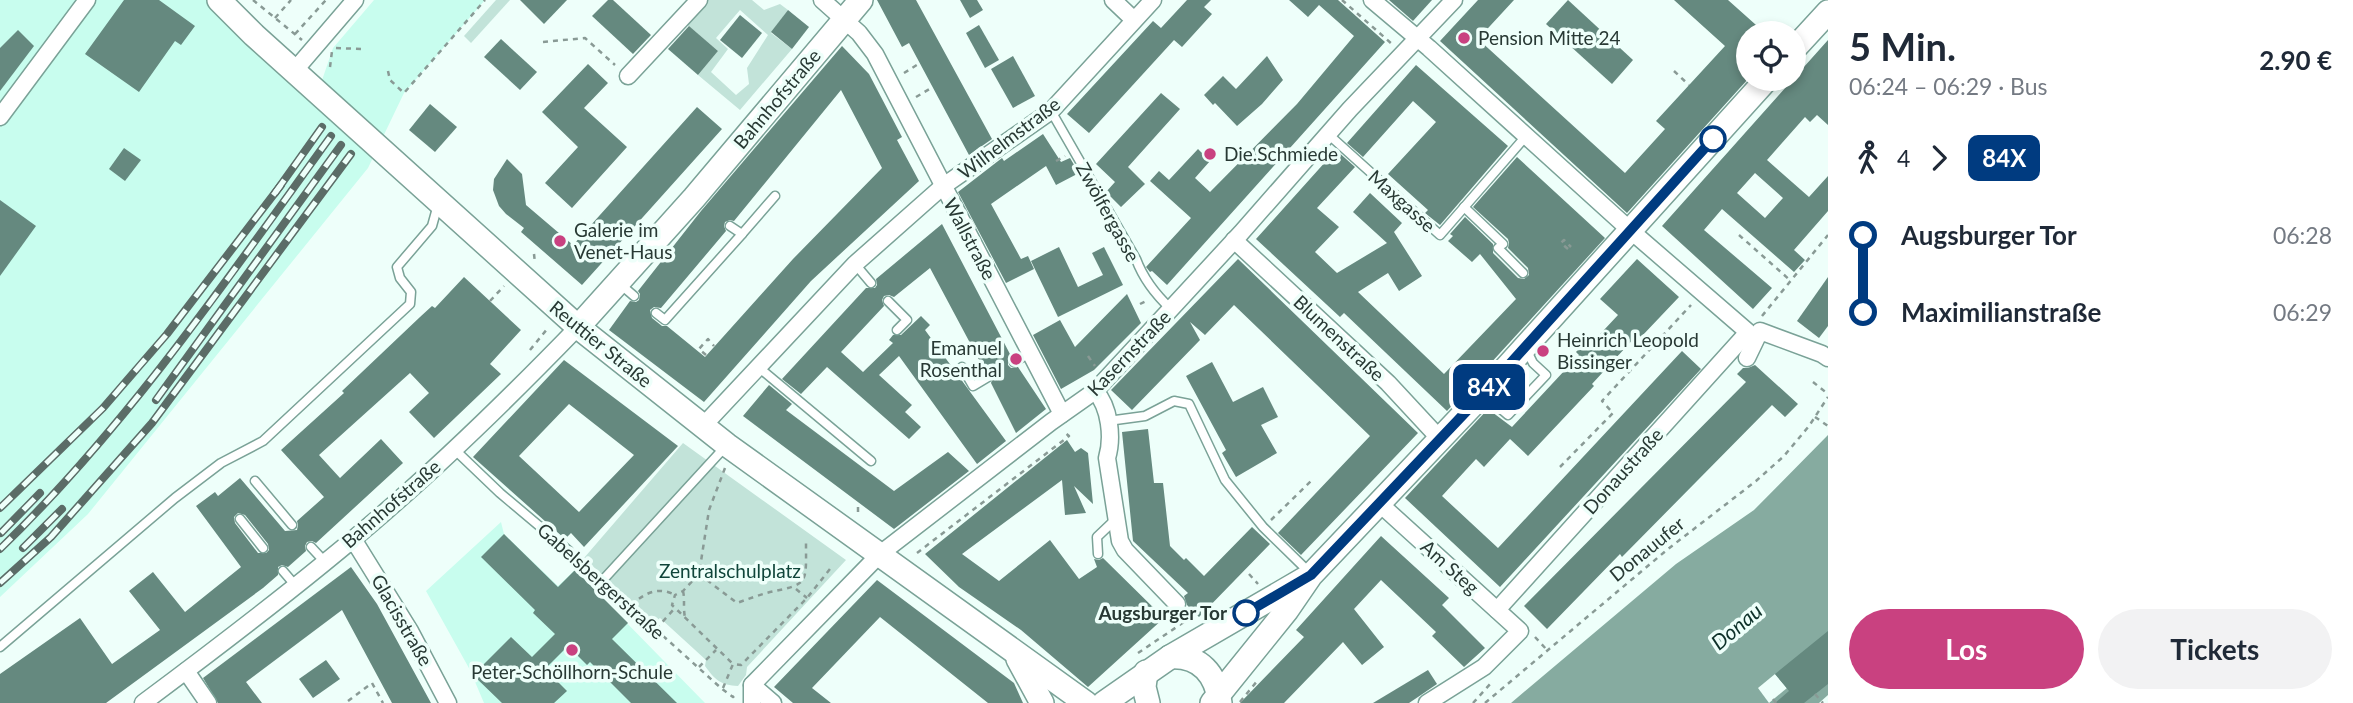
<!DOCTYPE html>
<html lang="de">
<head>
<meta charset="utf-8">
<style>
  :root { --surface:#fff; --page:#f2f2f3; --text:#1f2937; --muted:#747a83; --accent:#c94180 }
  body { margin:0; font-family:Lato,sans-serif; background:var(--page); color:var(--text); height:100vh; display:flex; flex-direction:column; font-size:26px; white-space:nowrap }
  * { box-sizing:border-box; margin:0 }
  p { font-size:23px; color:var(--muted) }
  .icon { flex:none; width:38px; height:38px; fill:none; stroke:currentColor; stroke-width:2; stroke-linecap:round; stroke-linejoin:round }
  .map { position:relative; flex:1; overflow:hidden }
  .drawer { display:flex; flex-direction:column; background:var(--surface); width:525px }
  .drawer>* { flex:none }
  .badge { padding:0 14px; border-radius:10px; font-size:24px; line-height:46px }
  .buttons { position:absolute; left:1736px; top:21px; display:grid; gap:14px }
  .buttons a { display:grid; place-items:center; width:70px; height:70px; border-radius:50%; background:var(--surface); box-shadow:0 4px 10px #0003; font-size:35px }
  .map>.badge { position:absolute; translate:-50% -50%; box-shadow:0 0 0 4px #fff }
  .legs { display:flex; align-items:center; gap:10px; height:77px; padding:0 21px; font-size:23px }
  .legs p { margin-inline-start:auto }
  .summary { display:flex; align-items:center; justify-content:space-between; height:119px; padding:0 21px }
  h1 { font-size:38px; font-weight:700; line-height:52px }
  .button { display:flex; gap:14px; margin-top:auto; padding:14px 21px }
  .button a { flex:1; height:80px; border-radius:42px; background:var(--accent); color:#fff; font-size:28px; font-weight:700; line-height:80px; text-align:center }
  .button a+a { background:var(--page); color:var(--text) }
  ul { padding:0 21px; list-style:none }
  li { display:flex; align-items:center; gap:24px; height:77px; font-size:26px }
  li i { display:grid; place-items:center; width:10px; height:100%; margin:0 9px; background:currentColor }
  li i::after { content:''; width:18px; height:18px; margin:-9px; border:5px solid; border-radius:50%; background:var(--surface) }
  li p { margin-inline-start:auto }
  li:first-child i { background:linear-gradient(#0000 50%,currentColor 0) }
  li:last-child i { background:linear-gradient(currentColor 50%,#0000 0) }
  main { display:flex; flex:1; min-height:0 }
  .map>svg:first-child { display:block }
  .built { fill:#c8fdee }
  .green { fill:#c2e3d9; fill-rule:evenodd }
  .water { fill:#86aba0 }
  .pier { fill:#eefffa }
  .building { fill:#65897f; fill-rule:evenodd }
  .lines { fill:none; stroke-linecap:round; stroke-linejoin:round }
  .lane-casing { stroke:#7aa297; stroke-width:11 }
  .street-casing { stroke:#7aa297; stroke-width:19 }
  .secondary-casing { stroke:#7aa297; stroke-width:26 }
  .path { stroke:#899a95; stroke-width:2.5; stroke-dasharray:5 5; stroke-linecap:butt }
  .lane { stroke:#fff; stroke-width:8 }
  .street { stroke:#fff; stroke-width:16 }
  .secondary { stroke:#fff; stroke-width:23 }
  .rail-casing { stroke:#5b6c67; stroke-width:8 }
  .rail { stroke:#eefffa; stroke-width:5; stroke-dasharray:16; stroke-linecap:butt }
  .line-1-casing { stroke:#fff; stroke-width:16 }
  .line-1 { stroke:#003b80; stroke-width:10 }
  .poi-dot { fill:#c94180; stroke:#eefffa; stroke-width:2.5 }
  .stop-1-dot { fill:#fff; stroke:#003b80; stroke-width:3.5 }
  .labels { text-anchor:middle; stroke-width:7; stroke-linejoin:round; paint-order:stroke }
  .poi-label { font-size:19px; fill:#283934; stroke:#eefffa; text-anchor:start }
  .street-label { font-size:19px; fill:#283934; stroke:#eefffa }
  .park-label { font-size:19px; fill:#0f453a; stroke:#eefffa }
  .stop-label { font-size:19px; font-weight:bold; fill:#283934; stroke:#eefffa; text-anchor:end }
  .water-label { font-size:21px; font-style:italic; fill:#0e322a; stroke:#eefffa }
</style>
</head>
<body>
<main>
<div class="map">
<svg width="1828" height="703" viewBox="0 0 1828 703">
  <rect width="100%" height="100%" fill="#eefffa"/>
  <!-- built -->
  <g class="built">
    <polygon points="0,0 219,0 318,92 333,48 374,0 485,0 404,93 368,168 88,514 0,597"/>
    <polygon points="501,522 504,534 558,586 575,570 705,703 484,703 470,670 426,591"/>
  </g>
  <!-- green -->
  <g class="green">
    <polygon points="496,0 510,0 471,43 464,36"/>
    <path d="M705 0H752L764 10 780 4 788 10 771 33 792 49 740 110 698 75 718 51 684 22ZM740 10 768 35 747 68 749 84 736 95 711 72 728 49 716 38Z"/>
    <path d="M683 443 846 560 747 667 746 675 738 686C721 685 715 680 705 666L706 660 660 618 654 623 584 558Z"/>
  </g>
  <!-- water -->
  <polygon class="water" points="1828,435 1828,695 1819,703 1511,703 1676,564 1754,510"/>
  <!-- pier -->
  <polygon class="pier" points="1775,674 1787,688 1769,703 1758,688"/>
  <!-- building -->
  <g class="building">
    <polygon points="124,0 159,0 195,26 181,45 175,41 139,92 85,54"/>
    <polygon points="520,0 567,0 544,24"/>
    <polygon points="608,0 613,0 651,35 633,54 592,16"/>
    <polygon points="877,0 916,0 992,139 969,155 909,43 902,47"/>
    <polygon points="960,0 977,0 983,10 970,18"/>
    <polygon points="1187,0 1211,0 1204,7 1212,14 1182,47 1174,40 1089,133 1067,114 1153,21 1161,28"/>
    <polygon points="1289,0 1338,0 1385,42 1167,285 1152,271 1150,272 1146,267 1191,218 1150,181 1159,171 1169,180 1198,149 1210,161 1195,178 1210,192 1297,104 1354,36 1319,5 1308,17"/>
    <polygon points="1389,0 1432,0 1413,21"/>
    <polygon points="1478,0 1514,0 1478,39 1625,173 1665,129 1656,121 1725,46 1674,0 1728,0 1765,33 1748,33 1748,79 1627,213 1440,41"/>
    <polygon points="1568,0 1633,60 1612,84 1546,24"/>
    <polygon points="788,10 809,27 792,49 771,32"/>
    <polygon points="740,15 762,33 742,58 720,40"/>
    <polygon points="979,25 999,60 985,68 966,33"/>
    <polygon points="689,26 718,51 698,75 668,49"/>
    <polygon points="18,30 34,46 0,91 0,48"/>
    <polygon points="501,39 537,72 520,90 484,57"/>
    <path d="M1828 40V125L1817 115 1810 122 1805 117 1767 160 1809 197 1828 176V211L1794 250 1805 260 1794 272 1722 209 1704 230 1772 288 1753 309 1662 226ZM1755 173 1783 198 1765 218 1737 193Z"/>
    <path d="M842 46 869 74 902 137 897 140 919 181 811 281 704 402 609 330 630 301 636 302 639 300 640 294 638 291 701 211ZM841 90 882 168 793 259 705 357 667 326H662L652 318 650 310 654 307 661 308 726 231 724 226 725 222 730 220 734 221Z"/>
    <polygon points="1013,56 1035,96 1013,108 991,69"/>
    <polygon points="1267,56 1283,80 1262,104 1237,126 1215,103 1213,105 1204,95 1223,76 1236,89"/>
    <polygon points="588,64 608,83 584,108 627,147 572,208 545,183 578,147 542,112"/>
    <polygon points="1416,65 1508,146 1440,225 1425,213 1428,210 1388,174 1436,122 1413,101 1363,157 1347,143"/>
    <polygon points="1161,93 1180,109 1128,167 1145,184 1121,207 1106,192 1115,182 1096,164"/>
    <polygon points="430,104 457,127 435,152 409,130"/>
    <polygon points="697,107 722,129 582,285 521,232 524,228 506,214 499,206 493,190 494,179 507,159 522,174 526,205 573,245"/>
    <polygon points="1043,134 1061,162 1070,158 1079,173 1056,185 1046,166 991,204 1021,259 1028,256 1034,269 1006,283 958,192 1002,158 1004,161"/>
    <polygon points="124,148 141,160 125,181 109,169"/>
    <polygon points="1336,150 1355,167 1317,208 1339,227 1315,252 1337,273 1387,243 1353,212 1370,193 1402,223 1394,232 1422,276 1399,291 1388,273 1358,292 1444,374 1516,299 1480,254 1472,262 1448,241 1453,236 1450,234 1465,217 1493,244 1493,253 1518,278 1524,279 1529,275 1528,268 1508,248 1509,243 1508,239 1473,207 1517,157 1605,238 1447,411 1344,313 1340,317 1256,239"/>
    <polygon points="0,200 36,226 0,276"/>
    <polygon points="942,224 1011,356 1008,359 1008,365 1011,368 1018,367 1046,409 1016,433 991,383 994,374 991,371 985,371 930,268 894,297 889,295 884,296 882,300 884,306 841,352 863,372 893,343 889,340 893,335 901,335 921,316 930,325 925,330 1006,441 977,464 899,356 879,375 912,405 905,412 921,427 909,439 827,367 801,394 782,379 866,288 875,288 877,285 876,279"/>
    <polygon points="1059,247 1078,287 1103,275 1092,253 1104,247 1123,285 1058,317 1031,261"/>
    <polygon points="1238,259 1418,433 1301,555 1278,533 1370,436 1234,305 1205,335 1190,322 1200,340 1132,410 1111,390"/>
    <polygon points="1637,259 1679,297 1641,337 1638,334 1592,384 1594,386 1528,456 1510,439 1484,467 1476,459 1442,496 1498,548 1682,351 1701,369 1500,587 1405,498 1488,409 1512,427 1579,355 1576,352 1585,342 1589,346 1618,315 1600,299"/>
    <path d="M464 277 521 330 490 364 501 374 434 438 409 412 429 393 410 373 319 455 340 478 381 439 403 463 316 543 312 541 307 542 305 546 306 551 288 567 282 565 278 567V575L263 588 106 703H0V674L80 618 112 664 160 630 129 591 153 572 185 612 241 567 196 506 215 492 218 496 240 478 285 531 297 530 298 525 297 521 324 497 281 450 344 393 342 391 420 317 432 306 435 308ZM238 513 245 515 268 544 269 550 266 553H258L235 523 234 517Z"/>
    <polygon points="1828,277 1828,326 1819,338 1797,321"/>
    <polygon points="1127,294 1141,323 1094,370 1061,389 1033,335 1060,320 1075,347"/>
    <path d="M564 360 678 446 584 547 571 533 565 539 473 457ZM569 404 634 455 579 512 519 456Z"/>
    <polygon points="1212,362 1233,402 1263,387 1278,417 1261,425 1277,453 1236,477 1222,453 1226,450 1186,376"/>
    <polygon points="1755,365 1798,404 1785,417 1772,405 1622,557 1620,554 1547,629 1524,606 1746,382 1737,374 1743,368 1748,368"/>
    <polygon points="769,385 792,404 786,410 894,491 948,452 969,471 894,529 743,416"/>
    <polygon points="1148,429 1154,483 1163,483 1170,546 1184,560 1186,558 1204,576 1252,527 1270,544 1199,617 1187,605 1184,596 1188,593 1133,541 1122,432"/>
    <polygon points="1067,440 1075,452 1081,448 1088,453 1093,504 1074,486 1086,513 1065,515 1062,480 962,554 999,581 1050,540 1079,579 1097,567 1094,559 1099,560 1103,558 1164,618 1088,687 1021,630 959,587 925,554"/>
    <polygon points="504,534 558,587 575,570 628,623 612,639 677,703 631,703 590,662 587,665 568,646 545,669 567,691 554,703 502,703 473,675 511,637 532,657 555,634 533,613 535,610 481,557"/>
    <polygon points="1381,536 1449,598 1442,605 1485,648 1464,667 1432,636 1436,632 1381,580 1354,609 1384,647 1362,665 1343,642 1284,703 1240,703 1304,637 1296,630"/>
    <polygon points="351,567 377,604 431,703 392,703 342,610 246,682 262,703 218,703 203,678"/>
    <polygon points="877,580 1014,683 1023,703 988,703 880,617 812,688 831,703 793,703 774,687"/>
    <polygon points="1828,631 1828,684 1804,703 1775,703 1789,691 1775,674"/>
    <polygon points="326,660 340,679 313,698 299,679"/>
    <polygon points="1428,670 1437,684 1418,697 1409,703 1373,703"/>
  </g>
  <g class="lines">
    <!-- lane casing -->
    <g class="lane-casing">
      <g id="lane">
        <path d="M1051 111 1136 259C1143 278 1156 295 1171 309"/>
        <polyline points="1328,134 1440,235 1527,135"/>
        <polyline points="1464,207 1503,244 1498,248 1523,273"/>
        <polyline points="730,226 742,234 775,196"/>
        <polyline points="855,264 871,283"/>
        <polyline points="620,284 634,296"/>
        <polyline points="888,301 907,320 897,330"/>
        <polyline points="656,313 665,320 742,234"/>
        <polyline points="1014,362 1030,353"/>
        <polyline points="757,366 871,461"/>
        <polyline points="962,367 973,386 988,377"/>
        <polyline points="1482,399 1495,404 1508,415 1546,375 1533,363 1526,349"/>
        <polyline points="1108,421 1145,416 1174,401 1189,404 1225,480 1263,527 1309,572"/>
        <polyline points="454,449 500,493 569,551"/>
        <polyline points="255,481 292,525"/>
        <polyline points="240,519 263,548"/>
        <polyline points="311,547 325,562"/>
        <polyline points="1098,554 1097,537 1117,518"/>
        <polyline points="283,571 295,585"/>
        <polyline points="602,581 725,447"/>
        <polyline points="0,647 175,498 221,463 263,441 410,304 411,292 400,278 397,267 432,226 437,208"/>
      </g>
    </g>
    <!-- street casing -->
    <g class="street-casing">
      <g id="street">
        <polyline points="822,0 859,33 875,54 1062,414"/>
        <polyline points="1113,0 1134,20"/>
        <polyline points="1372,0 1429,48 1630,230 1748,332 1497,610"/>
        <polyline points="295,70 355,0"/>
        <polyline points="628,76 699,0"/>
        <polyline points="0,117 87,0"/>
        <polyline points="1234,240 1388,383 1440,439"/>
        <polyline points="1747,358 1760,331 1822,354 1828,358"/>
        <path d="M1095 391C1110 407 1113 438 1107 458L1120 541 1125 550 1177 604"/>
        <polyline points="703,426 855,264 942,187 1051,111 1153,0"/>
        <polyline points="1380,504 1520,631 1484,667 1427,703"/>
        <polyline points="353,539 410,631 448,703"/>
        <polyline points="186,671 208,703"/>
        <polyline points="752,685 773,703"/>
        <path d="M143 703C225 642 308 579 385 512 452 454 516 391 578 327"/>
        <polyline points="752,703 752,685 880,554 1051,422 1095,391 1241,233 1350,109 1454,0"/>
      </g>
    </g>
    <!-- secondary casing -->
    <g class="secondary-casing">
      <g id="secondary">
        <polyline points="219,0 254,35 578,327 727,445 1086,703"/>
        <polyline points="1794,49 1828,12"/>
        <polyline points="578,327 694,198 861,0"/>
        <path d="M1170 657C1200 655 1216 674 1220 703"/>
        <polyline points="1018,659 1042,703"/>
        <polyline points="1146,672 1144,687 1148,703"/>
        <polyline points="1104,703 1170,657 1306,578"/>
        <polyline points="1212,703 1287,610 1311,575 1479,398 1767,79"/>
      </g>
    </g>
    <!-- path -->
    <g class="path">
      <polyline points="253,0 302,40"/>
      <polyline points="1342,0 1392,44"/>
      <polyline points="275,18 291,0"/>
      <polyline points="295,34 326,0"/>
      <polyline points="543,42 585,38 615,65"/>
      <polyline points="336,48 362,49"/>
      <polyline points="330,67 332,51"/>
      <polyline points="388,71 390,80 404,93 485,0"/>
      <polyline points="1674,71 1689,85"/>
      <polyline points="904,73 920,63"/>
      <polyline points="916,97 933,87"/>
      <polyline points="1056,161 1065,156"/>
      <polyline points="1739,235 1791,281"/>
      <polyline points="1568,249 1561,243 1564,240 1571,247"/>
      <polyline points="534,254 535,263"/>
      <polyline points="490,301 504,286"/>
      <polyline points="1140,304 1148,300"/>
      <polyline points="1762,316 1828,235"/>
      <polyline points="530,350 548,328"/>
      <polyline points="706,355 699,349 708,339 714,346"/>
      <polyline points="1088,356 1095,366"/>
      <polyline points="1813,382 1828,394"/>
      <polyline points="1815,417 1828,426"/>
      <polyline points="1560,467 1613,413 1602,401 1691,305"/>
      <polyline points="725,468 709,510 699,574 683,591 675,595 672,605 733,664"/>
      <polyline points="858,507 858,514"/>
      <polyline points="1271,520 1313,479"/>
      <polyline points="917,553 1069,436 1063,431"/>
      <polyline points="577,558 593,573"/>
      <path d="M699 574 737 603C748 599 759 595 770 592 809 584 806 584 806 543"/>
      <polyline points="1249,574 1258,584"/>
      <polyline points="611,589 722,689 733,697 734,696"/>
      <polyline points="796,589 807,598"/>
      <path d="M683 591C685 599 683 607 685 618"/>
      <path d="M631 605C645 593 658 586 675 595"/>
      <polyline points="656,629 675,608"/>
      <polyline points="1535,637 1547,650"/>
      <polyline points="1138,653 1190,618"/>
      <polyline points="699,667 716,650"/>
      <polyline points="723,688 733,664 741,665 807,598 830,569"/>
      <polyline points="1815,694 1823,703"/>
      <polyline points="1773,699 1776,703"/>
      <polyline points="348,701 372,683 383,703"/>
      <polyline points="1240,702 1258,680"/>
      <polyline points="1473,703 1492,682"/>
      <polyline points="1485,703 1668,549 1756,481 1784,456 1809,426 1828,397"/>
    </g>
    <!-- lane -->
    <use href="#lane" class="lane"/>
    <!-- street -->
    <use href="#street" class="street"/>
    <!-- secondary -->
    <use href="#secondary" class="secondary"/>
    <!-- rail casing -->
    <g class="rail-casing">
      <g id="rail">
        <polyline points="275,193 322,127"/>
        <polyline points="156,400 341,145"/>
        <polyline points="0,508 103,408 167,334 281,185"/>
        <polyline points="1,533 40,493"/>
        <polyline points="23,548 62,509"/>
        <path d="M0 549C127 426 228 278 331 136"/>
        <polyline points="0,583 51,537 152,423 351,154"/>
      </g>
    </g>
    <!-- rail -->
    <use href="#rail" class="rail"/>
  </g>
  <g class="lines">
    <!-- line-1 casing -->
    <g class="line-1-casing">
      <polyline id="line-1" points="1246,613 1311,575 1479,398 1713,139"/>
    </g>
    <!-- line-1 -->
    <use href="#line-1" class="line-1"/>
  </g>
  <!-- markers -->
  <g class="poi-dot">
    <circle cx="1464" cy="38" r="7"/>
    <circle cx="1210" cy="154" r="7"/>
    <circle cx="560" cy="241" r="7"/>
    <circle cx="1543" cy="351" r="7"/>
    <circle cx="1016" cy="359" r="7"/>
    <circle cx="572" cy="650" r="7"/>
  </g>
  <g class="stop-1-dot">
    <circle cx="1713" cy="139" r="12"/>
    <circle cx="1246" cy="613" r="12"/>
  </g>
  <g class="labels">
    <!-- poi labels -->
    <g class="poi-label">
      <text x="1478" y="45">Pension Mitte 24</text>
      <text x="1224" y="161">Die.Schmiede</text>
      <text x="574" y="237">Galerie im<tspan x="574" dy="22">Venet-Haus</tspan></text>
      <text x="1557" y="347">Heinrich Leopold<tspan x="1557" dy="22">Bissinger</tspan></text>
      <text x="1002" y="355" text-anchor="end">Emanuel<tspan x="1002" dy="22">Rosenthal</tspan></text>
      <text x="572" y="679" text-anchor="middle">Peter-Schöllhorn-Schule</text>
    </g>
    <!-- street labels -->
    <g class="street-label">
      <text transform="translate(777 99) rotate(-50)" y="7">Bahnhofstraße</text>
      <text transform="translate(1009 138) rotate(-37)" y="7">Wilhelmstraße</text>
      <text transform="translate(1402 201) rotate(42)" y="7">Maxgasse</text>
      <text transform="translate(1108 212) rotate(61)" y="7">Zwölfergasse</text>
      <text transform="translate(970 239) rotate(62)" y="7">Wallstraße</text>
      <text transform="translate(1339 338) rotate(43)" y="7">Blumenstraße</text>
      <text transform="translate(601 344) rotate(39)" y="7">Reuttier Straße</text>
      <text transform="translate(1129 353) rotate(-46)" y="7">Kasernstraße</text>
      <text transform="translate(1623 471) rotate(-48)" y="7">Donaustraße</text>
      <text transform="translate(391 504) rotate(-41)" y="7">Bahnhofstraße</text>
      <text transform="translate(1647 549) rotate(-39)" y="7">Donauufer</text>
      <text transform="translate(1450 567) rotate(42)" y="7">Am Steg</text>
      <text transform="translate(601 581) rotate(42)" y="7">Gabelsbergerstraße</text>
      <text transform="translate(402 620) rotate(60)" y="7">Glacisstraße</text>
    </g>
    <!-- park labels -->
    <g class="park-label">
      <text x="730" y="578">Zentralschulplatz</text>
    </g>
    <!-- stop labels -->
    <g class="stop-label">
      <text x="1227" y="620">Augsburger Tor</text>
    </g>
    <!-- water labels -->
    <g class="water-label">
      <text transform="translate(1737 627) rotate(-40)" y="7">Donau</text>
    </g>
  </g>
</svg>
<div class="buttons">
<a><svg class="icon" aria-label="locate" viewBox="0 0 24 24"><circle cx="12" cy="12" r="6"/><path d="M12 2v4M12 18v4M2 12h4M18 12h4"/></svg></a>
</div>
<b class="badge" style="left:1489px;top:387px;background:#003b80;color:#fff">84X</b>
</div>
<section class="drawer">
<div class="summary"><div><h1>5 Min.</h1><p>06:24 – 06:29 · Bus</p></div><b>2.90 €</b></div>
<div class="legs"><svg class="icon" aria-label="walk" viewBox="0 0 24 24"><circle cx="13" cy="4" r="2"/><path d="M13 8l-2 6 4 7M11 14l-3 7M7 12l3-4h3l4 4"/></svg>4<svg class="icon" aria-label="forward" viewBox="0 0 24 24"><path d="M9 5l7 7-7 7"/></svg><b class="badge" style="background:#003b80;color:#fff">84X</b></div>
<ul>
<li><i style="color:#003b80"></i><b>Augsburger Tor</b><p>06:28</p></li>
<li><i style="color:#003b80"></i><b>Maximilianstraße</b><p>06:29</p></li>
</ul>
<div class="button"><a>Los</a><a>Tickets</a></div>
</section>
</main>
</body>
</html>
